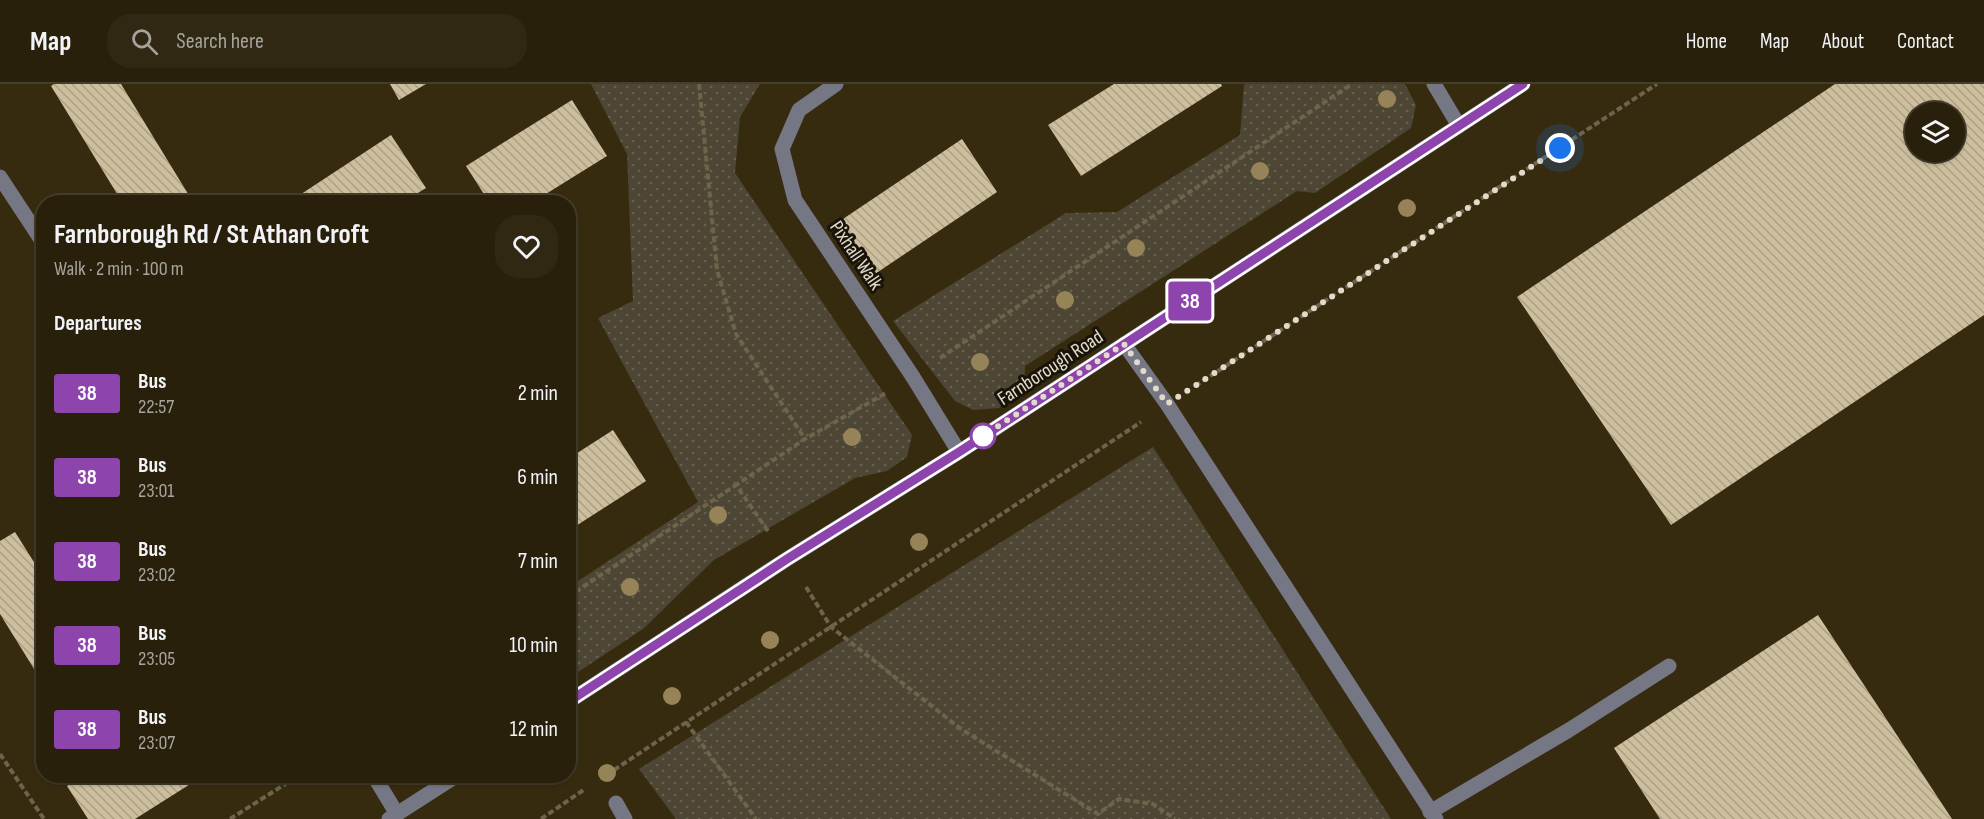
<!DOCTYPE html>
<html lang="en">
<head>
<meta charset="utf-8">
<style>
  :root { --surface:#29200b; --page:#312814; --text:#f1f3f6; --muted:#a5a39d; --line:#453e2c }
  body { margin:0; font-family:"Sofia Sans Condensed",sans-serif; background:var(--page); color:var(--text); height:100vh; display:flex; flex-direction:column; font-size:22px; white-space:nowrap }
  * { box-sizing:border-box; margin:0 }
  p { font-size:20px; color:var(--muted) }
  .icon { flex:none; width:33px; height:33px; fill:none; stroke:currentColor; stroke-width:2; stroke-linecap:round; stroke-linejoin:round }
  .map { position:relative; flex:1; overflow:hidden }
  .details { position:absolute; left:36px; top:111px; width:540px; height:588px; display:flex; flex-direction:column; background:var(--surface); border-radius:24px; box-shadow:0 2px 4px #0004,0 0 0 2px var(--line) }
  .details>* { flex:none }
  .badge { padding:0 12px; border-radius:4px; font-size:21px; line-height:39px }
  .tools { position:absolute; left:1905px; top:18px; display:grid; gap:12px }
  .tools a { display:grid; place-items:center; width:60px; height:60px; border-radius:50%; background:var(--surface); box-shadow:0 2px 4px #0004,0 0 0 2px var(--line); font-size:30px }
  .you { position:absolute; width:30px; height:30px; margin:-15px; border:4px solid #fff; border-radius:50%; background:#1a73e8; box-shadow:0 0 0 9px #1a73e833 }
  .map>.badge { position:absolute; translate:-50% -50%; box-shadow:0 0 0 3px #fff }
  h2 { padding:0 18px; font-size:22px; line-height:54px }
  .round { display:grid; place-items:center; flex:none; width:63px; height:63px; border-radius:24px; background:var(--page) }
  .overview { display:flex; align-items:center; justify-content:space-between; height:102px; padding:0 18px }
  h1 { font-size:28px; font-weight:700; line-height:45px }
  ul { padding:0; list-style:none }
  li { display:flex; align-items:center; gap:18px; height:84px; padding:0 18px }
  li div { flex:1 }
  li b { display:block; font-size:22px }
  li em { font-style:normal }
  li .badge { min-width:66px; font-weight:700; text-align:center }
  header { display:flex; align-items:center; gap:36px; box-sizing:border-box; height:84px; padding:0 30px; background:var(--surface); border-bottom:2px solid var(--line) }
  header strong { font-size:28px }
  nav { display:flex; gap:33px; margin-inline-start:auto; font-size:21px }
  .search { width:420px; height:54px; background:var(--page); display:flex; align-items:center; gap:15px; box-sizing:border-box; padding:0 21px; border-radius:24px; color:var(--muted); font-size:22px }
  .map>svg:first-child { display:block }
  .green { fill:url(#green-dots) }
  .building { fill:url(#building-back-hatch); fill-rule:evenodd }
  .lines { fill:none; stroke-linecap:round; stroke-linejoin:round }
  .path { stroke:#6e634b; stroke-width:4; stroke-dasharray:6 3; stroke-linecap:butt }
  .minor { stroke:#757785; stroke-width:15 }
  .tree { fill:#968358 }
  .line-casing { stroke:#fff; stroke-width:14 }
  .line { stroke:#8e44ad; stroke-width:9 }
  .walk { stroke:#e2dbcb; stroke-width:6; stroke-dasharray:0 10.8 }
  .stop-dot { fill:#fff; stroke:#8e44ad; stroke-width:3 }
  .labels { text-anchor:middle; stroke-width:6; stroke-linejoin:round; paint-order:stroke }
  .street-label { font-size:20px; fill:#e2dbcb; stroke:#191409 }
</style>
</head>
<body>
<header>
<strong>Map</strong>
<div class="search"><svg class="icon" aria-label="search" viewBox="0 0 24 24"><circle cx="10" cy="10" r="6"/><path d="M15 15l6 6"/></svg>Search here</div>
<nav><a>Home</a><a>Map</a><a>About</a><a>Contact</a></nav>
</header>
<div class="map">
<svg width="1984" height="735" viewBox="0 0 1984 735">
  <defs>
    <pattern id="green-dots" width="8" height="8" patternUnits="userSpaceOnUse" patternTransform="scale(1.5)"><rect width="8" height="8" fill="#4d4634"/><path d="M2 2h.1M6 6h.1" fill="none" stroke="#666050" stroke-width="1.8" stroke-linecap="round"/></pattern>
    <pattern id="building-back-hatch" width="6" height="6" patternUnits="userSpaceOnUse" patternTransform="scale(1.5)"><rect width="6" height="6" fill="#cdbf9e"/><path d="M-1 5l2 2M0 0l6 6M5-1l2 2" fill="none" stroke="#aba086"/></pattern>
  </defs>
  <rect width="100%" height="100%" fill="#372b0f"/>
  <!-- green -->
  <g class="green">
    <polygon points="591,0 760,0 740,33 735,89 912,351 907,373 887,387 855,394 714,476 643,545 569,594 569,503 698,418 598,234 633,217 627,70"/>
    <polygon points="1246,0 1405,0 1416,21 1411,44 1315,109 1297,107 1025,282 1024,305 999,324 973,326 955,317 893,237 1066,129 1117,128 1240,51 1244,1"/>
    <polygon points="1153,363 1391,735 676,735 639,685"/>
  </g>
  <!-- building -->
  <g class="building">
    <polygon points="54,0 121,0 193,118 122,118 51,2"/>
    <polygon points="390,0 426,0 399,16"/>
    <polygon points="1114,0 1221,0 1222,2 1081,92 1048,41"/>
    <path d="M1835 0H1984V231L1671 441 1517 213ZM1916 28H1954V68H1916Z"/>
    <polygon points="572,16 607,72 533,118 489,118 466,82"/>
    <polygon points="391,51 426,104 403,118 289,118"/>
    <polygon points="962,55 997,108 869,194 834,141"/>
    <polygon points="613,346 646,397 568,447 568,375"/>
    <polygon points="15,448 44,494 44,601 0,530 0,457"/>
    <polygon points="1818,531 1952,735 1660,735 1614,664"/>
    <polygon points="83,692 203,692 135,735 88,735 67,702"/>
  </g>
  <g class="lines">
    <!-- path -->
    <g class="path">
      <polyline points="699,0 717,186 736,250 805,355"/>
      <polyline points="940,274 1352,0"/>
      <polyline points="1195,302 1657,0"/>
      <polyline points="768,447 736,401 805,355 886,309"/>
      <polyline points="806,503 831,543 961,645 1098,730 1119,715 1153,720 1175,735"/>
      <polyline points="568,513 736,401"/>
      <polyline points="686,638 756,735"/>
      <polyline points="0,670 44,735"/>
      <polyline points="614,686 1141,338"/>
      <polyline points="230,735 298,692"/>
      <polyline points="541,735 585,705"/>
    </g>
    <!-- minor -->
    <g class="minor">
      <polyline points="836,0 799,26 782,65 795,116 913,293 959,368"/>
      <polyline points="1434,0 1459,42"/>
      <polyline points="0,93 44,160"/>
      <polyline points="1124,260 1167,320 1436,735"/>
      <polyline points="568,618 787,475 959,368 1523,0"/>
      <polyline points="374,692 397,730"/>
      <polyline points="616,719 625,735"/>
      <polyline points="1430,728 1569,646 1669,582"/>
      <polyline points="389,735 456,692"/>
    </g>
  </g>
  <!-- trees -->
  <g class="tree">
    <circle cx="1387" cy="15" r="9"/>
    <circle cx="1560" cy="60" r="9"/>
    <circle cx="1260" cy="87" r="9"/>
    <circle cx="1407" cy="124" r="9"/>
    <circle cx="1136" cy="164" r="9"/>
    <circle cx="1065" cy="216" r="9"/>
    <circle cx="980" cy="278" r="9"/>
    <circle cx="852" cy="353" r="9"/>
    <circle cx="718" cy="431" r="9"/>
    <circle cx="919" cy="458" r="9"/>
    <circle cx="630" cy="503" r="9"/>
    <circle cx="770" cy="556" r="9"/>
    <circle cx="672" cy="612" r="9"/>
    <circle cx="607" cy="689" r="9"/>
  </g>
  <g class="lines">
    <!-- line casing -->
    <g class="line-casing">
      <polyline id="line" points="568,618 787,475 959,368 1523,0"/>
    </g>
    <!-- line -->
    <use href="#line" class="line"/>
    <!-- walk -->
    <polyline class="walk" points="983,352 977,356 1124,260 1167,320 1560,64"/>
  </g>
  <!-- markers -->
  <circle class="stop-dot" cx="983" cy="352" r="12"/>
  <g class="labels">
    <!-- street labels -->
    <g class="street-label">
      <text transform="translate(857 171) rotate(56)" y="7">Pixhall Walk</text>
      <text transform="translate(1050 283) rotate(-33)" y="7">Farnborough Road</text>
    </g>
  </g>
</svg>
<div class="tools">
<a><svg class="icon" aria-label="layers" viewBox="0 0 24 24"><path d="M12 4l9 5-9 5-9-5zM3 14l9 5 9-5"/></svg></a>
</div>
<div class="you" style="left:1560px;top:64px"></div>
<b class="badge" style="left:1190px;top:217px;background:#8e44ad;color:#fff">38</b>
<section class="details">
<div class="overview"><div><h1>Farnborough Rd / St Athan Croft</h1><p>Walk · 2 min · 100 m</p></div><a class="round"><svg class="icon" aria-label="heart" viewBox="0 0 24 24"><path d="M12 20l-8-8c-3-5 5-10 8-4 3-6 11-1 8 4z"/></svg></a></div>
<h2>Departures</h2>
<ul>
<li><span class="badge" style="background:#8e44ad;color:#fff">38</span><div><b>Bus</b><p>22:57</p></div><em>2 min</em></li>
<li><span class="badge" style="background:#8e44ad;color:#fff">38</span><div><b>Bus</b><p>23:01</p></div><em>6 min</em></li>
<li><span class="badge" style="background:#8e44ad;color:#fff">38</span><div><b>Bus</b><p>23:02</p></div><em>7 min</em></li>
<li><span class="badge" style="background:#8e44ad;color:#fff">38</span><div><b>Bus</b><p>23:05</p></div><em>10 min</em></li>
<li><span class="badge" style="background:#8e44ad;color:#fff">38</span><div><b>Bus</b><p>23:07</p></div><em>12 min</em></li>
</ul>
</section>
</div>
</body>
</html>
